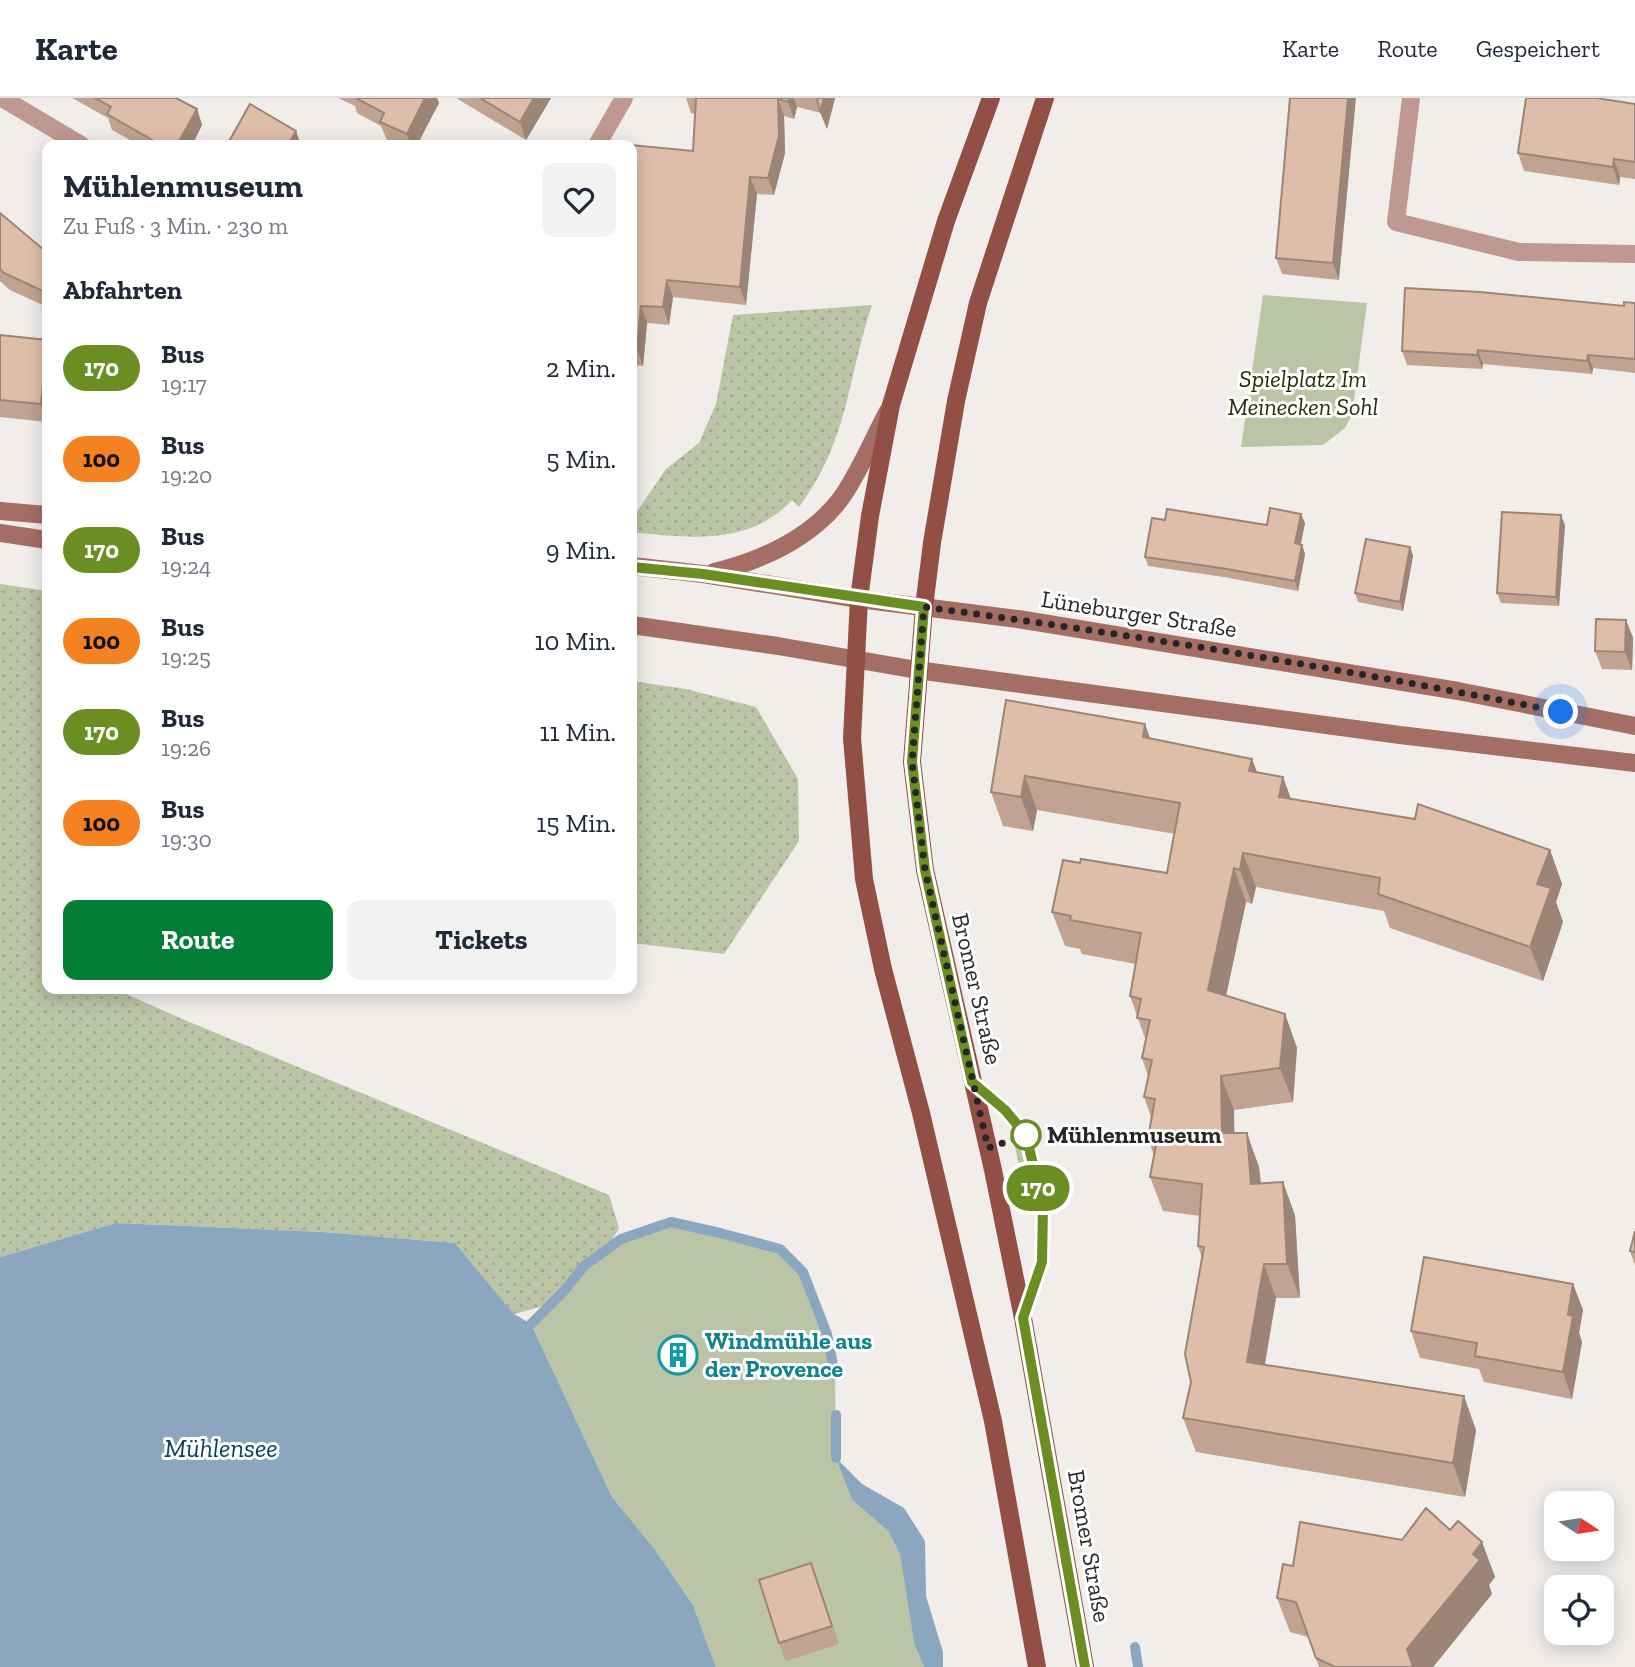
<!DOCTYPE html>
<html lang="de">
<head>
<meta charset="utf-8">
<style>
  :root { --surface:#fff; --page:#f2f2f3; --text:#1f2937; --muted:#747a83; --line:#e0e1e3; --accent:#027e36 }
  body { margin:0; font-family:"Zilla Slab",serif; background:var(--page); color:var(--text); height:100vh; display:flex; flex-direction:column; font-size:26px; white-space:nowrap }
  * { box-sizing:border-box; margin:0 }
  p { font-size:23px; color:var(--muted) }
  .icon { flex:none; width:38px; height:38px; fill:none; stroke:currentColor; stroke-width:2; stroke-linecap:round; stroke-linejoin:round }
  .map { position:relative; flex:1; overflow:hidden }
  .panel { position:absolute; left:42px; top:42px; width:595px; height:854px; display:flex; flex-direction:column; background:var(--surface); border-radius:14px; box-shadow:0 4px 18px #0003 }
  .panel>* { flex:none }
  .badge { padding:0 14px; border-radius:23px; font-size:24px; line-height:46px }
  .needle { width:46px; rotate:102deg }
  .fabs { position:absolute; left:1544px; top:1393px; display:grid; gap:14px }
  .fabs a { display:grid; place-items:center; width:70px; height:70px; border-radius:14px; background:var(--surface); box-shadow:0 4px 18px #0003; font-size:35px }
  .you { position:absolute; width:35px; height:35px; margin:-18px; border:5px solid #fff; border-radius:50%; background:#1a73e8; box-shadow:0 0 0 10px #1a73e833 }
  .map>.badge { position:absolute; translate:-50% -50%; box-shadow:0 0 0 4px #fff }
  h2 { padding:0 21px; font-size:26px; line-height:63px }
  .round { display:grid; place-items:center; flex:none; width:74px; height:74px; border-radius:14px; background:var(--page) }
  .overview { display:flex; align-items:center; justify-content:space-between; height:119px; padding:0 21px }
  h1 { font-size:33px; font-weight:800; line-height:52px }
  .primary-button { display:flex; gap:14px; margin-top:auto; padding:14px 21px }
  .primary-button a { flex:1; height:80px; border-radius:14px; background:var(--accent); color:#fff; font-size:28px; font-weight:800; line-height:80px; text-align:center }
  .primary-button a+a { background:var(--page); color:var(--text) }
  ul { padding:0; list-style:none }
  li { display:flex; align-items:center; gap:21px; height:91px; padding:0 21px }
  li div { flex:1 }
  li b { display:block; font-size:26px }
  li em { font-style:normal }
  li .badge { min-width:77px; font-weight:700; text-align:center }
  header { display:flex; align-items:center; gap:42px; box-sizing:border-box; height:98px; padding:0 35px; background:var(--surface); border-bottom:2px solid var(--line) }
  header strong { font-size:33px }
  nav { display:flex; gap:38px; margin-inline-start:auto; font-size:24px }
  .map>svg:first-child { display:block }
  .grass { fill:url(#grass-dots) }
  .park { fill:#bbc4a5 }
  .water { fill:#8aa7bf }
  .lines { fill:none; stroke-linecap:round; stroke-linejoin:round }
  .stream { stroke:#8aa7bf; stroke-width:10 }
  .street { stroke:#bf9891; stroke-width:18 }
  .secondary { stroke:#a56e64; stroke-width:18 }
  .primary { stroke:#914f45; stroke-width:18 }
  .wall { fill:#c0a391 }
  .shaded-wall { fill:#9c8576 }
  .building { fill:#dfbea9; stroke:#9c8576; stroke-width:2 }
  .line-casing { stroke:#fff; stroke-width:16 }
  .line { stroke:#6b8e23; stroke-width:10 }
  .walk { stroke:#272625; stroke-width:7; stroke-dasharray:0 12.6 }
  .stop-dot { fill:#fff; stroke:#6b8e23; stroke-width:3.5 }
  .labels { text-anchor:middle; stroke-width:6; stroke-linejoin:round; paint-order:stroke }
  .park-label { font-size:24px; font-style:italic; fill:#252d04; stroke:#fff }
  .street-label { font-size:24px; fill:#272625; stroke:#fff }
  .stop-label { font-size:24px; font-weight:bold; fill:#272625; stroke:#fff; text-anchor:start }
  .culture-label { font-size:24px; font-weight:bold; fill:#0d838f; stroke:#fff; text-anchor:start }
  .water-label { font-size:26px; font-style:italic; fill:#093f60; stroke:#fff }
</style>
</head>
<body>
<header>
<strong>Karte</strong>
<nav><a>Karte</a><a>Route</a><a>Gespeichert</a></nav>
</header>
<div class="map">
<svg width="1635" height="1569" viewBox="0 0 1635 1569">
  <defs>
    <pattern id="grass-dots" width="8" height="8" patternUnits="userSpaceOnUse" patternTransform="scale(1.75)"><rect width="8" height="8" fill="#bbc4a5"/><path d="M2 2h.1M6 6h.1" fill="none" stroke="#a1a88e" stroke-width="1.8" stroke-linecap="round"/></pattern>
  </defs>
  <rect width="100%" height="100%" fill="#f0edeb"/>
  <!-- grass -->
  <g class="grass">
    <path d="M872 207C847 281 849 342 799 409L792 402C750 448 688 440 632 434V421L666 371 699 345 716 306 733 217Z"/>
    <polygon points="0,486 47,493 47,891 115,891 187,923 609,1097 619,1130 585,1186 565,1202 514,1216 455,1145 323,1134 116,1125 0,1159"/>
    <polygon points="632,583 686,591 756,609 798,681 799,743 724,856 632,845"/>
    <polygon points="1016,1046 1020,1047 1034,1107 1031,1110 1028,1109 1015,1049"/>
  </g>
  <!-- park -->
  <g class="park">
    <polygon points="1263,197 1367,205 1352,317 1345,330 1323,347 1241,349"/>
    <polygon points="671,1124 720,1135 780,1151 803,1174 827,1236 835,1277 836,1360 852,1402 888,1433 900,1456 914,1544 924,1569 716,1569 693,1507 653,1449 612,1399 531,1226 584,1168 621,1141"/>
  </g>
  <!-- water -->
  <g class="water">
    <polygon points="116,1125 323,1134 455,1145 514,1216 531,1226 612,1399 653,1449 693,1507 716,1569 0,1569 0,1159"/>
    <polygon points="836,1360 862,1386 904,1410 925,1443 926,1498 943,1554 943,1569 924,1569 914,1545 900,1456 888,1433 852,1402"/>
  </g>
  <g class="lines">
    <!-- stream -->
    <g class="stream">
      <polyline points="531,1226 564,1193 584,1168 621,1141 671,1124 720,1135 780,1151 803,1174 827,1236 835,1277"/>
      <polyline points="836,1317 836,1360"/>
      <polyline points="1135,1549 1138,1569"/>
    </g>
    <!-- street -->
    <g class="street">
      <polyline points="2,0 81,47"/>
      <polyline points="1411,0 1396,124 1519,154 1635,156"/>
      <polyline points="597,47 624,0"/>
    </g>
    <!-- secondary -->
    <g class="secondary">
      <polyline points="0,413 47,417"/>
      <polyline points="0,435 47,442"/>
      <polyline points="632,468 703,476 859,501 1018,521 1458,593 1635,628"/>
      <path d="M714 474C761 463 812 440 842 399 860 373 873 341 888 313"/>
      <polyline points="632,527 778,548 917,572 1400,637 1635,665"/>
    </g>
    <!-- primary -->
    <g class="primary">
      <polyline points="991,0 946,123 891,307 870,418 859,501 852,640 864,781 883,871 921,1015 993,1323 1037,1569"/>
      <polyline points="1045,0 978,205 956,303 932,445 924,509 912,664 925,772 993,1072 1023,1220 1085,1569"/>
    </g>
  </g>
  <!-- wall -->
  <g class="wall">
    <polygon points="72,0 176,0 197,11 202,27 192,47 139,47 112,32 108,20"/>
    <polygon points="338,0 437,0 439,5 417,47 397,47 387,42 381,28 357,15 355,8"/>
    <polygon points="456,0 551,0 526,42"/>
    <polygon points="686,0 835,0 827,31 821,15 797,9 794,21 784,18 785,55 774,97 757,96 746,207 673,199 669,227 647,225 643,268 632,267 632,47 693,53 695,16 691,15"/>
    <polygon points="1290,0 1339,182 1282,176 1276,160"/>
    <polygon points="1635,6 1635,81 1620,79 1619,87 1524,73 1518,55"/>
    <polygon points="0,115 44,152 47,146 47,209 10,192 0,183"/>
    <polygon points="1635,205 1635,275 1593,270 1592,276 1483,266 1482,271 1407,267 1402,253 1624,208"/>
    <polygon points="0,237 47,242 47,324 0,319"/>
    <polygon points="1165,422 1267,427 1305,425 1300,447 1302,447 1305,456 1298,493 1224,479 1148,468 1145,459"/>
    <polygon points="1565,427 1559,508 1501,505 1497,495"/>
    <polygon points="1410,449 1413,458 1403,513 1358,504 1355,495"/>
    <polygon points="1626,522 1633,540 1632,572 1602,571 1595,553"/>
    <polygon points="1006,602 1150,641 1252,661 1257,674 1283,679 1291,701 1550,752 1562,786 1556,804 1563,824 1543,883 1390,830 1384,813 1256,789 1252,806 1246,804 1226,898 1285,916 1297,950 1293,1004 1234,1012 1234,1035 1259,1069 1261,1085 1283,1084 1295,1118 1300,1200 1276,1200 1265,1267 1476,1332 1465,1399 1196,1354 1183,1320 1191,1284 1202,1160 1198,1148 1200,1118 1163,1113 1150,1079 1154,1058 1148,1040 1151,1019 1144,999 1148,978 1142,960 1146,943 1130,898 1136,866 1082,856 1080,851 1065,848 1052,814 1080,765 1167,775 1175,736 1037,712 1033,733 1003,728 991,694"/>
    <polygon points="1635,1133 1635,1167 1630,1153"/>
    <polygon points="1573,1186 1583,1212 1579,1235 1582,1244 1572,1301 1484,1284 1479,1271 1420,1260 1411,1233"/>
    <polygon points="1450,1432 1482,1444 1495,1479 1489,1487 1492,1496 1433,1569 1319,1569 1308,1539 1290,1534 1277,1500 1293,1468"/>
    <polygon points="818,1483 839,1546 786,1563 779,1545"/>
  </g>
  <!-- shaded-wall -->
  <g class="shaded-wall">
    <polygon points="425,0 437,0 439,5 417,47 411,47 407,36"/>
    <polygon points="534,0 551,0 526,42 520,24"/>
    <polygon points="789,0 794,0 797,9 794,21 788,4"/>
    <polygon points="824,0 835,0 827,31 820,14"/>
    <polygon points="1348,0 1356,0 1339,182 1333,165"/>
    <polygon points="778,1 784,18 785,55 774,97 768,80"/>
    <polygon points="197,11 202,27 192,47 177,47"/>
    <polygon points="296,33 301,47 288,47"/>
    <polygon points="1614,61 1620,79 1619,87 1613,69"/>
    <polygon points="750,79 757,96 746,207 740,189"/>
    <polygon points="667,182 673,199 669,227 663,209"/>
    <polygon points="641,208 647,225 643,268 637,251"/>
    <polygon points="47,242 47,324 41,306"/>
    <polygon points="1478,252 1483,266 1482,271 1477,257"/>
    <polygon points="1588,257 1593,270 1592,276 1587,263"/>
    <polygon points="1301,416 1305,425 1299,455 1295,445"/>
    <polygon points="1561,417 1565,427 1559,508 1556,499"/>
    <polygon points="1302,447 1305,456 1298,493 1295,483"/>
    <polygon points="1410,449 1413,458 1403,513 1400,504"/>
    <polygon points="1626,522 1633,540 1632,572 1625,554"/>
    <polygon points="1145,626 1157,660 1143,639"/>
    <polygon points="1252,661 1264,695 1249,673"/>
    <polygon points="1025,678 1037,712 1033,733 1021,699"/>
    <polygon points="1283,679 1295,713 1279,699"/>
    <polygon points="1550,752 1562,786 1556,804 1563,824 1543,883 1530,849 1537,786"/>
    <polygon points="1243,755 1256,789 1252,806 1240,772"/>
    <polygon points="1234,770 1246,804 1220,926 1208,892"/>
    <polygon points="1285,916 1297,950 1293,1004 1280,970"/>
    <polygon points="1221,978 1234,1012 1235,1069 1222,1035"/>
    <polygon points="1247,1035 1259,1069 1264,1120 1251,1086"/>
    <polygon points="1283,1084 1295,1118 1300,1200 1287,1166"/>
    <polygon points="1264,1166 1276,1200 1259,1298 1247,1264"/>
    <polygon points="1573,1186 1583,1212 1579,1235 1582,1244 1572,1301 1563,1274 1568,1217"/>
    <polygon points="1464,1298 1476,1332 1465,1399 1453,1365"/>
    <polygon points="1482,1444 1495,1479 1489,1487 1492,1496 1433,1569 1413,1569 1407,1551"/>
  </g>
  <!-- building -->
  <g class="building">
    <polygon points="95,0 176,0 197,11 177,47 161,47 107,16 111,9"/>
    <polygon points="356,0 425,0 407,36 380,24 384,15"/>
    <polygon points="480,0 534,0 520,24"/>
    <polygon points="695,0 789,0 788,4 778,1 779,38 768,80 750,79 740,189 667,182 663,209 641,208 637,251 632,250 632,47 621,47 621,46 693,53 696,0"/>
    <polygon points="817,0 824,0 820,14"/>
    <polygon points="1290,0 1348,0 1333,165 1276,160"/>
    <polygon points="1526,0 1596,0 1635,6 1635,64 1614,61 1613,69 1518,55"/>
    <polygon points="250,6 296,33 288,47 227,47"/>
    <polygon points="0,115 44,152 47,146 47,195 4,175 0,171"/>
    <polygon points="1405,190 1480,194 1624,208 1624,204 1635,205 1635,261 1588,257 1587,263 1478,252 1477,257 1402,253"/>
    <polygon points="0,237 47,242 41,306 0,302"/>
    <polygon points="1270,410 1301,416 1295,445 1302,447 1295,483 1221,470 1145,459 1152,420 1165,422 1167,411 1267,427"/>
    <polygon points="1502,414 1561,417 1556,499 1497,495"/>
    <polygon points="1366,441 1410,449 1400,504 1355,495"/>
    <polygon points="1596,521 1626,522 1625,554 1595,553"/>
    <polygon points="1006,602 1145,626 1143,639 1252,661 1249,673 1283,679 1279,699 1415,721 1418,706 1550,752 1537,786 1551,790 1530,849 1378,796 1380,780 1243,755 1240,772 1234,770 1208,892 1285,916 1280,970 1221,978 1222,1035 1247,1035 1251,1086 1283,1084 1287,1166 1264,1166 1247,1264 1464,1298 1453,1365 1183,1320 1191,1284 1185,1256 1204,1149 1198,1148 1202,1086 1150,1079 1157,1042 1148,1040 1155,1001 1144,999 1152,962 1142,960 1150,922 1137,920 1141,901 1130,898 1141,835 1070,822 1071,818 1052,814 1063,762 1080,765 1081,761 1167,775 1180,705 1025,678 1021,699 991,694"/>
    <polygon points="1635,1133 1635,1154 1630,1153"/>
    <polygon points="1424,1159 1573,1186 1568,1217 1573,1218 1563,1274 1475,1258 1477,1245 1411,1233"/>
    <polygon points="1426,1410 1450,1432 1458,1423 1482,1444 1473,1456 1480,1462 1407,1551 1413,1569 1335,1569 1316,1560 1296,1504 1277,1500 1283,1466 1293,1468 1300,1424 1402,1442"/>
    <polygon points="811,1465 832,1528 779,1545 759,1482"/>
  </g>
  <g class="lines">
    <!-- line casing -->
    <g class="line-casing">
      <polyline id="line" points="632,469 703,476 924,509 912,664 925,772 972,984 1005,1012 1026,1037 1043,1108 1042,1164 1023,1220 1085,1569"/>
    </g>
    <!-- line -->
    <use href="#line" class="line"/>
    <!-- walk -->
    <path class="walk" d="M1026 1037 988 1050 925 772 912 664 924 509C1137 537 1351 572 1561 614"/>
  </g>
  <!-- icons -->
  <defs>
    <g id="building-ring" transform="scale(2.0125)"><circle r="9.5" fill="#fff" stroke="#0f9aa8" stroke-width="1.5"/><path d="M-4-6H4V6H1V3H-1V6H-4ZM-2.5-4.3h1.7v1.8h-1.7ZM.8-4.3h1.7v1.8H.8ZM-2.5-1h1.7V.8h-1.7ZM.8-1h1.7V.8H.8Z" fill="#0f9aa8"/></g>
  </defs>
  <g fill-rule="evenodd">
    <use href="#building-ring" x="678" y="1257"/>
  </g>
  <!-- markers -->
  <circle class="stop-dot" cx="1026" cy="1037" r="14"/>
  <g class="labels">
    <!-- park labels -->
    <g class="park-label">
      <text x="1303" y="289">Spielplatz Im<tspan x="1303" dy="28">Meinecken Sohl</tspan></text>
    </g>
    <!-- street labels -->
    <g class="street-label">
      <text transform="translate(1139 516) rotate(9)" y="8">Lüneburger Straße</text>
      <text transform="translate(977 891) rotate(77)" y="8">Bromer Straße</text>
      <text transform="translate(1089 1448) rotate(80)" y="8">Bromer Straße</text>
    </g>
    <!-- stop labels -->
    <g class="stop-label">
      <text x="1047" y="1045">Mühlenmuseum</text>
    </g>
    <!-- culture labels -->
    <g class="culture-label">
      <text x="705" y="1251">Windmühle aus<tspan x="705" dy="28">der Provence</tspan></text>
    </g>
    <!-- water labels -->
    <g class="water-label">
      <text x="221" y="1359">Mühlensee</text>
    </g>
  </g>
</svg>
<div class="fabs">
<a><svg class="needle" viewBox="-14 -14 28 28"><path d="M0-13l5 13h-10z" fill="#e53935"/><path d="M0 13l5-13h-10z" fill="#747a83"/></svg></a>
<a><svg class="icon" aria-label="locate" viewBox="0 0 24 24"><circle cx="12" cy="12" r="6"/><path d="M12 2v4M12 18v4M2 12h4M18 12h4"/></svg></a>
</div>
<div class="you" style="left:1561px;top:614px"></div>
<b class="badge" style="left:1038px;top:1090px;background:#6b8e23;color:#fff">170</b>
<section class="panel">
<div class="overview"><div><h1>Mühlenmuseum</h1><p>Zu Fuß · 3 Min. · 230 m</p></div><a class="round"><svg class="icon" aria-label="heart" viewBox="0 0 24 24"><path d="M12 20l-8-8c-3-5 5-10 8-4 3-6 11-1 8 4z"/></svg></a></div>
<h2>Abfahrten</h2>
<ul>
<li><span class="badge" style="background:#6b8e23;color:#fff">170</span><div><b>Bus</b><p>19:17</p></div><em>2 Min.</em></li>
<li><span class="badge" style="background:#f58220;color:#111">100</span><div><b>Bus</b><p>19:20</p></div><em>5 Min.</em></li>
<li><span class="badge" style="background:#6b8e23;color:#fff">170</span><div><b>Bus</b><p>19:24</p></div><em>9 Min.</em></li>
<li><span class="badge" style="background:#f58220;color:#111">100</span><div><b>Bus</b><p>19:25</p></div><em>10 Min.</em></li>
<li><span class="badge" style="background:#6b8e23;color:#fff">170</span><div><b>Bus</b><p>19:26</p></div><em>11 Min.</em></li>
<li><span class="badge" style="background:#f58220;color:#111">100</span><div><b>Bus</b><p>19:30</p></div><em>15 Min.</em></li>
</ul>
<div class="primary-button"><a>Route</a><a>Tickets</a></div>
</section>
</div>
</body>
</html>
